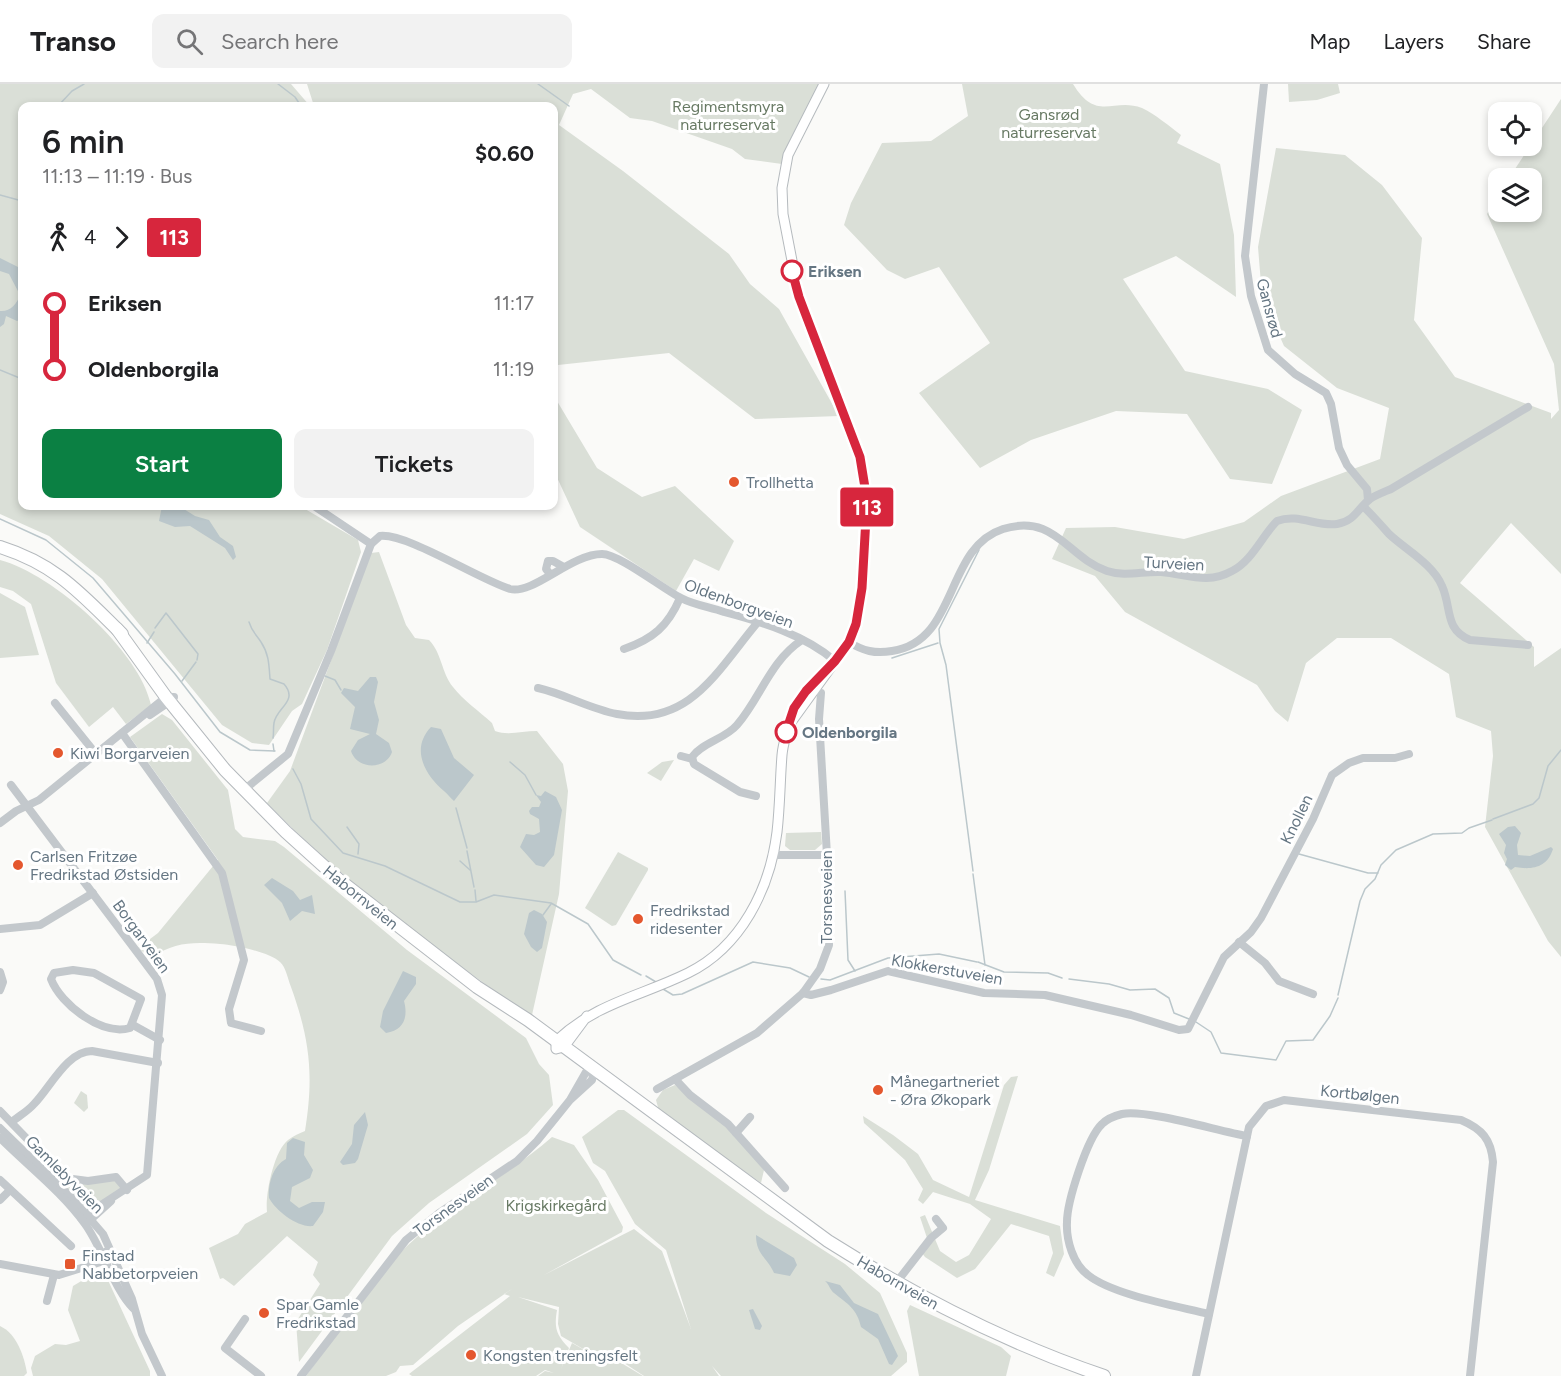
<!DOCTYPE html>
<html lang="en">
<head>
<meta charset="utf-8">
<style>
  :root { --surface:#fff; --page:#f2f2f2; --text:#202124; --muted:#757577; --line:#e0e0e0; --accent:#0b8043 }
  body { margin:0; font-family:Figtree,sans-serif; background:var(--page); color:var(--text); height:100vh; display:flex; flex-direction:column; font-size:22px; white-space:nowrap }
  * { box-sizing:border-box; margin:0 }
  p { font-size:20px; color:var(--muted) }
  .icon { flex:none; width:33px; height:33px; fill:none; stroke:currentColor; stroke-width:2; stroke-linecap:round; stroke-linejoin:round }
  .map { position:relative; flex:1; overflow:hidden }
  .panel { position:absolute; left:18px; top:18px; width:540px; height:408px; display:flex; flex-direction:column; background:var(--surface); border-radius:12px; box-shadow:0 3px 9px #0003 }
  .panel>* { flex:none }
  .badge { padding:0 12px; border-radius:4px; font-size:21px; line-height:39px }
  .buttons { position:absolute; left:1488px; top:18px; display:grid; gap:12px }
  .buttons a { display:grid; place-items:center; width:54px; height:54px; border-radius:12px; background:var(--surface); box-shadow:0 3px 9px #0003; font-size:30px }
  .map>.badge { position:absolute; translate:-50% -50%; box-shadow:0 0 0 3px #fff }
  .legs { display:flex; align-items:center; gap:9px; height:66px; padding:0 24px; font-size:20px }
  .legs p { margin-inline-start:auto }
  .headline { display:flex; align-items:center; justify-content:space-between; height:102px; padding:0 24px }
  h1 { font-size:33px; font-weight:600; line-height:45px }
  .primary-button { display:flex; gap:12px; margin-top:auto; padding:12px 24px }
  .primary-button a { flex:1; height:69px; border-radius:12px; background:var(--accent); color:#fff; font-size:24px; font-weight:600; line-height:69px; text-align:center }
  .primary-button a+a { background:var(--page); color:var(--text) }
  ul { padding:0 24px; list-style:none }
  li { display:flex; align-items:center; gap:21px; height:66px; font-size:22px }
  li i { display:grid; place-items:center; width:9px; height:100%; margin:0 8px; background:currentColor }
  li i::after { content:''; width:15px; height:15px; margin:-8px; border:4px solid; border-radius:50%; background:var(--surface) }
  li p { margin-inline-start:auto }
  li:first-child i { background:linear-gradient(#0000 50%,currentColor 0) }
  li:last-child i { background:linear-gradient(currentColor 50%,#0000 0) }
  header { display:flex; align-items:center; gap:36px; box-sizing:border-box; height:84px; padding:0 30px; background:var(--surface); border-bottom:2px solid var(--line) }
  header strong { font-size:28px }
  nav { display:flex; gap:33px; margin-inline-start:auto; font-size:21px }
  .search { width:420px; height:54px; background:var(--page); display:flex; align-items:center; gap:15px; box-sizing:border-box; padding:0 21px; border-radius:12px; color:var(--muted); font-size:22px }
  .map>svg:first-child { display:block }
  .green { fill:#dadfd7; fill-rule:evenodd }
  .water { fill:#bbc7cb }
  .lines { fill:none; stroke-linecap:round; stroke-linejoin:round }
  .stream { stroke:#bbc7cb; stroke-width:1.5 }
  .major-casing { stroke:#b5babe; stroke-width:11 }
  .highway-casing { stroke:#b4b9bd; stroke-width:14 }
  .minor { stroke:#c3c8cc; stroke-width:8 }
  .major { stroke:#fff; stroke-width:9 }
  .highway { stroke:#fff; stroke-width:12 }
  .line-1-casing { stroke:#fff; stroke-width:14 }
  .line-1 { stroke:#d7263d; stroke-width:9 }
  .stop-1-dot { fill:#fff; stroke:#d7263d; stroke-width:3 }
  .poi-dot { fill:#e4572e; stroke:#fff; stroke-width:2 }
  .labels { text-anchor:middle; stroke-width:6; stroke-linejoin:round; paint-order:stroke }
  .park-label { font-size:16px; fill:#687a64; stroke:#fff }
  .stop-label { font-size:16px; font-weight:bold; fill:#657683; stroke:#fff; text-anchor:start }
  .street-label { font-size:16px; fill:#657683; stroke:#fff }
  .poi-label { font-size:16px; fill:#657683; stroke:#fff; text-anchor:start }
</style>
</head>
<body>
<header>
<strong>Transo</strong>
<div class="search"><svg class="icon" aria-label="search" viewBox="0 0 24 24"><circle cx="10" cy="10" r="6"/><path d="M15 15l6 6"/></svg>Search here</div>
<nav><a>Map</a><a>Layers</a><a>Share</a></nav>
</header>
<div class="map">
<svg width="1561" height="1292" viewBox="0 0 1561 1292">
  <rect width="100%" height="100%" fill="#fafaf8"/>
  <!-- green -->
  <g class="green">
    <polygon points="0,0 291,0 310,22 22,22 22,422 300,422 358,456 361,468 327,566 302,620 292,627 269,661 252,659 222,641 102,495 49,452 0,430"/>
    <polygon points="307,0 819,0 789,58 782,80 745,75 732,65 652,37 630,34 591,5 573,10 559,41 623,87 729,170 750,200 779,225 839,332 755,335 669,269 558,281 557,317 597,384 642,413 675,402 734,457 719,487 694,475 676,507 580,443 554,387 554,22 314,22"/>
    <path d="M962 0H1073C1097 39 1113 13 1142 24 1155 30 1169 42 1181 51L1177 59 1220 80 1234 151 1236 213 1176 172 1123 195 1185 287 1268 305 1302 326 1272 400 1230 395 1187 330 1116 327 1031 356 980 384 919 309 990 259 939 183 905 195 887 186 844 141 851 119 882 59 931 57 968 32Z"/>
    <polygon points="1288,0 1338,0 1340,9 1317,16 1289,18"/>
    <polygon points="1561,15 1561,490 1511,439 1460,499 1534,563 1534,583 1561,564 1561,873 1548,857 1485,743 1493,672 1491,647 1456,633 1449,590 1391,554 1337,554 1306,579 1288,638 1275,627 1257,601 1125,528 1095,492 1052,475 1066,444 1115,443 1184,455 1244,438 1281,412 1380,375 1389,324 1337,304 1284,262 1262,212 1258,163 1276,64 1345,71 1382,101 1422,154 1414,236 1455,293 1551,329 1551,335 1559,326 1554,280 1487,130 1498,111 1498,128 1532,128 1532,94 1509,94"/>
    <path d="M379 468 406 541 415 554 429 556C442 569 441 588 453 603 463 616 479 627 492 639L495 647C508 652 522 647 537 647L563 680 568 707 559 810 532 931 526 929C436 866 344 798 267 719L290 687 371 469Z"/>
    <path d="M0 476C53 490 140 567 151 621L126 640 113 623 89 643 56 599 31 520 13 507 0 503Z"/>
    <polygon points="0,509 25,523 39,571 0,574"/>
    <path d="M162 630 172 636 228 706 235 745 243 753 275 757 284 763 407 866 526 954 539 980 549 991 553 1021 527 1050 429 1119 392 1152 299 1278 296 1238 320 1200 313 1191 318 1178 287 1152 234 1202 223 1194 220 1195 209 1164 238 1150 245 1140 267 1128C265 1110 274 1067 288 1056 293 1052 300 1049 305 1047 314 991 310 956 291 903 288 896 286 883 280 878 269 868 235 861 220 860 192 858 175 858 151 874L138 864 158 849 218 776 130 653Z"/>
    <polygon points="674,676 661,697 647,689 662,678"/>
    <polygon points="821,748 822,760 815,766 790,766 785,762 786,749"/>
    <polygon points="618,768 648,784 648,786 616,841 612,842 585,824"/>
    <polygon points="1018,992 989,1086 975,1116 1060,1142 1064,1170 1054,1193 1046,1189 1053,1169 1049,1152 1011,1140 975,1185 957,1194 925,1173 919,1165 927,1154 920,1133 925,1131 940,1167 956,1178 969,1171 991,1135 970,1120 933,1108 923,1120 918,1116 923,1105 905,1076 864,1039 863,1032 893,1051 918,1070 933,1096 969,1113 1004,1001 1011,993"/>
    <polygon points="675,1001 731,1045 764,1086 761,1099 659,1027 656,1016 663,1006"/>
    <polygon points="81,1007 87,1011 88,1024 84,1028 74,1019"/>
    <path d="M618 1026H624L766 1129 845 1180 880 1209 907 1269V1278L891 1292H721L712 1282 719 1292H644L621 1277H618L643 1292H538L545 1287 554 1289 545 1286 536 1292H412L409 1290 510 1212 504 1210 512 1205 458 1242 413 1281 400 1282 396 1288 386 1292H306C338 1249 368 1199 407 1162 451 1121 506 1093 552 1053L574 1061 598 1096 623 1143 622 1148 544 1191 634 1145 662 1167 691 1245 666 1166 635 1140 605 1087 593 1079 582 1053ZM518 1213 559 1223 558 1240 561 1252 602 1276 572 1259 561 1285 569 1264C556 1251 554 1244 557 1226Z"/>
    <polygon points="58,1091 72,1102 111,1095 120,1100 120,1105 92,1130 56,1093"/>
    <polygon points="102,1189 106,1192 150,1287 150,1292 33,1292 31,1284 35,1272 55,1260 66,1261 80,1257 68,1226 73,1202 93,1190"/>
    <polygon points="910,1221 1001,1263 1011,1272 1006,1292 919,1292 907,1227"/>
    <path d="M0 1242C17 1250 24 1272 27 1289L24 1292H0Z"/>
  </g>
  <!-- water -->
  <g class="water">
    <path d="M0 174 22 185V234L17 237 6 232 4 240 0 243V227C10 228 17 220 20 211L9 190 0 187Z"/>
    <polygon points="162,422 179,422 195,432 209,436 220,453 233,462 236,473 233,476 225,464 190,442 175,443 159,437"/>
    <path d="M370 593H376L378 598 374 618 379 636 376 650 389 659 392 668C386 686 357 686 351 667L358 656 370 650 350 645 355 623 341 609 344 604 358 607Z"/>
    <path d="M431 643 441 645 454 674 474 691 454 717C450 714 448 710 444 707 425 691 410 665 431 643Z"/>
    <polygon points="545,707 556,713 562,726 554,771 544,783 536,781 520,763 526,750 534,751 540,748 539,735 530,730 529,727 532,723 539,723 541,718 536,711 541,712"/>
    <path d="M1515 742 1521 749 1517 761 1518 771 1530 772 1551 763 1553 765C1547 784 1532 786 1515 783L1511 786 1505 781 1507 775 1504 769 1506 761 1499 750 1508 743Z"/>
    <polygon points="272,794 293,807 300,816 312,811 315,830 302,827 290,837 282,819 264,801"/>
    <polygon points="534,826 542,830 547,838 542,864 537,868 531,863 524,850 529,829"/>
    <path d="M403 887 416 893V900L404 917C408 932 405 946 386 949L380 943 383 927Z"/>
    <polygon points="365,1028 368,1041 358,1075 355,1079 343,1081 340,1078 352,1060 354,1041"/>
    <path d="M293 1054 305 1058 304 1071 313 1086 310 1094 292 1103 290 1117 299 1124 312 1118H325L323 1128 313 1142C298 1144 276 1127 269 1114 268 1099 273 1082 286 1075L287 1059Z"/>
    <path d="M756 1151 794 1174 797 1181 790 1192 774 1189C767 1173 756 1171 756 1151Z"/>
    <path d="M825 1197 840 1201 854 1219 878 1230 898 1272 892 1281 889 1280 878 1255 861 1243C857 1225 848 1220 834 1209 830 1206 829 1200 825 1197Z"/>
    <polygon points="753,1225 762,1242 760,1246 755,1245 749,1226"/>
  </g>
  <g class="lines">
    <!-- stream -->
    <g class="stream">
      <polyline points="278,0 295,13 301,22"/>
      <polyline points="538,0 569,22"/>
      <polyline points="58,22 72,7 84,0"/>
      <polyline points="0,111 22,117"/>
      <polyline points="0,286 22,295"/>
      <polyline points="0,435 46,456 93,494 175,590 220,648 250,666 275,667"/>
      <path d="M249 538C252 548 256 550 261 558 269 570 269 581 270 595L284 600C299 617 276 624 274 639 273 644 274 649 273 654"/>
      <polyline points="155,544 166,529 198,570 197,576"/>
      <polyline points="147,559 154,548"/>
      <polyline points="892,574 938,559"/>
      <polyline points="325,592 335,596 341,606"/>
      <polyline points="182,597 196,578"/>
      <polyline points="273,660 274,667"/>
      <polyline points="510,678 525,691 536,711"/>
      <polyline points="293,685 301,700 311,735 343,769 385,782 460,818 476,818 494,811 551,819 588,840 613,876 641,891"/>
      <polyline points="456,724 467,764"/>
      <polyline points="1493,735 1533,720 1539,714 1548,682 1561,666"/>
      <polyline points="347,743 359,760 358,770"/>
      <polyline points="467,767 474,803"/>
      <polyline points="1299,770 1368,789 1378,789"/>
      <polyline points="460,777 470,786"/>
      <polyline points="973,787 946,581 940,559 939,545 979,466"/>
      <polyline points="973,790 985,881"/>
      <polyline points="475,806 476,817"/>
      <polyline points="845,807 848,876 855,887"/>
      <polyline points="543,831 551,820"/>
      <polyline points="978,878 1004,888 1048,889 1062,894"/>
      <polyline points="646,892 656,898"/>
      <polyline points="821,895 830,896 888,874 939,870 977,878"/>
      <polyline points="1069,895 1109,900 1130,906 1155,905 1169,914 1174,929 1189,935"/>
      <polyline points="663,905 673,911 682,910 753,878 790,884 809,893"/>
      <polyline points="1338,911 1360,817 1365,805 1375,795 1381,781 1396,766 1433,750 1462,749 1469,744 1492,736"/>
      <polyline points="1196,938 1211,948 1221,969 1276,976 1286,957 1313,956 1330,932 1338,914"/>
    </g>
    <!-- major casing -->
    <g class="major-casing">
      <g id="major">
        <polyline points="789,641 849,558 856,540 862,504 867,416 860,373 799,213 783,130 782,104 788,71 824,0"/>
        <path d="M587 932 564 963 556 965V957C598 918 639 913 688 889 741 863 770 805 777 748 780 722 780 696 782 671 783 658 788 647 790 635"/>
      </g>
    </g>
    <!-- highway casing -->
    <g class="highway-casing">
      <g id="highway">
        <path d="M0 463C57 481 81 510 122 550"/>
        <path d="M117 545 166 613 225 686 286 748 338 795 477 903 528 936 828 1157C915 1212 1006 1259 1104 1292"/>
      </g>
    </g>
    <!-- minor -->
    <g class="minor">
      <polyline points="1264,0 1245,172 1251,212 1268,266 1295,290 1326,309 1331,320 1339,364 1347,381 1367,405 1368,416"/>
      <polyline points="314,422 371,460"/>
      <path d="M1364 423C1373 432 1381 441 1389 450 1406 466 1433 480 1442 502 1452 524 1444 545 1470 556L1528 561"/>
      <polyline points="550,490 546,485 548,477 553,477 562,482"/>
      <path d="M849 558C863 567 875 570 892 567 959 557 944 464 1003 445 1055 429 1067 473 1107 487 1125 493 1143 487 1161 488 1187 490 1207 501 1232 487 1252 477 1262 452 1277 437 1298 429 1317 443 1337 440 1355 437 1358 424 1370 415 1376 411 1384 408 1391 405L1528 323"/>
      <path d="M624 565C653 555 668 542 680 514"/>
      <path d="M538 604C565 610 590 625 617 630 690 644 718 585 758 538"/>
      <polyline points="55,619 96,670"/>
      <polyline points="150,631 172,616"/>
      <polyline points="122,649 222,789 244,876 229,925 231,939 261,947"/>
      <polyline points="681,672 692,675"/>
      <polyline points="11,701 143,876 157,895 162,911 147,1091 81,1134"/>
      <path d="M245 705 288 670 331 567 371 460 380 452C407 449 478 495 510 505 533 511 571 470 602 470 619 470 663 505 681 514 694 521 710 523 724 528 762 538 805 551 835 577"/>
      <path d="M756 712 740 708 694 680 692 673C703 658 725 655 737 641 761 613 770 577 802 556"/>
      <polyline points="0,739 16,727 39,716 166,613 174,613"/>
      <polyline points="772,771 827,771"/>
      <polyline points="0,845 40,841 93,809"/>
      <polyline points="1239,858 1265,879 1279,897 1313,910"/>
      <path d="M73 886 94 889 141 915 130 944C102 952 61 921 51 895L54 889Z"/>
      <polyline points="0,888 3,898 0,906"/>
      <polyline points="803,909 811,911 831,906 888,887 984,909 1045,911 1131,931 1179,946 1188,945 1224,873 1251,848 1261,834 1313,735 1332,691 1349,679 1363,674 1395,674 1409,670"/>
      <polyline points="133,941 160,956"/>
      <polyline points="675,995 690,1011 728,1040 785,1104"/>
      <polyline points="657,1005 757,949 803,909 820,885 829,861 827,771 819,635 821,609"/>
      <polyline points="0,1027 65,1094 88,1097 116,1093 127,1106"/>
      <path d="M12 1038C19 1032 28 1027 34 1020 50 1004 67 967 92 967L158 979"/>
      <polyline points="0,1044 71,1113 103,1150 132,1215 142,1250 162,1292"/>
      <polyline points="736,1049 750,1033"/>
      <path d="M0 1054C28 1082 62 1108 85 1140 102 1163 115 1207 133 1224"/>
      <polyline points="0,1096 71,1162"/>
      <polyline points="0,1116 10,1106"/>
      <polyline points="89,1137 111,1117"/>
      <polyline points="0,1180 59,1191 110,1175"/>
      <polyline points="87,1181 92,1174 107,1167"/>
      <polyline points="896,1199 931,1154 943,1144 936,1135"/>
      <polyline points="47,1217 54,1191"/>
      <path d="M1209 1230C1177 1222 1113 1211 1088 1191 1073 1180 1066 1156 1067 1138 1067 1118 1087 1054 1102 1040 1107 1035 1114 1032 1122 1030 1146 1025 1218 1047 1247 1052"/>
      <polyline points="245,1235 225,1264 261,1292"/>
      <polyline points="301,1292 406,1156 439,1129 517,1077 537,1057 570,1016 592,996 594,986 586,988 570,1016"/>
      <path d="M1196 1292 1249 1043 1266 1022 1284 1016 1461 1036C1482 1045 1491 1055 1493 1078L1470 1292"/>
    </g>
    <!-- major -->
    <use href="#major" class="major"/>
    <!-- highway -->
    <use href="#highway" class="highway"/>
  </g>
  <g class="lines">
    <!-- line-1 casing -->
    <g class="line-1-casing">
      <polyline id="line-1" points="786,648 794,624 806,607 835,577 849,558 856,540 862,504 867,416 860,373 799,213 792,187"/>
    </g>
    <!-- line-1 -->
    <use href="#line-1" class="line-1"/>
  </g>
  <!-- markers -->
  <g class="stop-1-dot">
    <circle cx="792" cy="187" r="10"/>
    <circle cx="786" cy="648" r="10"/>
  </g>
  <g class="poi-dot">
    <circle cx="734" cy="398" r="6"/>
    <circle cx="58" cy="669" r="6"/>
    <circle cx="18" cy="781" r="6"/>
    <circle cx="638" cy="835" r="6"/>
    <circle cx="878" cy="1006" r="6"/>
    <rect x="64" y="1174" width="12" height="12" rx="3"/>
    <circle cx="264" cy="1229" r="6"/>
    <circle cx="471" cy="1271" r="6"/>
  </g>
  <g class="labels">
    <!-- park labels -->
    <g class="park-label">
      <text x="728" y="28">Regimentsmyra<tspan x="728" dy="18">naturreservat</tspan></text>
      <text x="1049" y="36">Gansrød<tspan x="1049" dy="18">naturreservat</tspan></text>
      <text x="556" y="1127">Krigskirkegård</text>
    </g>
    <!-- stop labels -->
    <g class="stop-label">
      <text x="808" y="193">Eriksen</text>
      <text x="802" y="654">Oldenborgila</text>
    </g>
    <!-- street labels -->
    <g class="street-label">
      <text transform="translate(1270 224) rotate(75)" y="6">Gansrød</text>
      <text transform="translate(1174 479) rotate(3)" y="6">Turveien</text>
      <text transform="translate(739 519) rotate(20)" y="6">Oldenborgveien</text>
      <text transform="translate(1296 735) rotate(-64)" y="6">Knollen</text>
      <text transform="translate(361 813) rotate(39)" y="6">Habornveien</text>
      <text transform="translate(826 813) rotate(-90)" y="6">Torsnesveien</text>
      <text transform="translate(142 852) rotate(54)" y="6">Borgarveien</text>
      <text transform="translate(947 885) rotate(10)" y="6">Klokkerstuveien</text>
      <text transform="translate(1360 1010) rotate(6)" y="6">Kortbølgen</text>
      <text transform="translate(65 1090) rotate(45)" y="6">Gamlebyveien</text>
      <text transform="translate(453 1121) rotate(-36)" y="6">Torsnesveien</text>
      <text transform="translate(898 1198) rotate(30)" y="6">Habornveien</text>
    </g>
    <!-- poi labels -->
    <g class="poi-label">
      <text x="746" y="404">Trollhetta</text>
      <text x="70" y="675">Kiwi Borgarveien</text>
      <text x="30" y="778">Carlsen Fritzøe<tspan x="30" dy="18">Fredrikstad Østsiden</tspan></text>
      <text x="650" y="832">Fredrikstad<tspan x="650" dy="18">ridesenter</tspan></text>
      <text x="890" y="1003">Månegartneriet<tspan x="890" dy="18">- Øra Økopark</tspan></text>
      <text x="82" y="1177">Finstad<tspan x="82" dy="18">Nabbetorpveien</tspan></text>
      <text x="276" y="1226">Spar Gamle<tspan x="276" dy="18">Fredrikstad</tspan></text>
      <text x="483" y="1277">Kongsten treningsfelt</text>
    </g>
  </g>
</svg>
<div class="buttons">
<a><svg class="icon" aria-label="locate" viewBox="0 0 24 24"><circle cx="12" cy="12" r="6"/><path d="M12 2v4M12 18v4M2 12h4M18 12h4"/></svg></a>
<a><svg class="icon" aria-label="layers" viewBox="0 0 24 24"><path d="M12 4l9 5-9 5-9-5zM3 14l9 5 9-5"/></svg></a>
</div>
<b class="badge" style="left:867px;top:423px;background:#d7263d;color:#fff">113</b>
<section class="panel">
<div class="headline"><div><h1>6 min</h1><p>11:13 – 11:19 · Bus</p></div><b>$0.60</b></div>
<div class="legs"><svg class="icon" aria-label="walk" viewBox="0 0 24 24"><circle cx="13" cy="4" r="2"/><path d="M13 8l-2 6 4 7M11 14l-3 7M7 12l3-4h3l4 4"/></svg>4<svg class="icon" aria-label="forward" viewBox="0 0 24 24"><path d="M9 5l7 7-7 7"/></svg><b class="badge" style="background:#d7263d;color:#fff">113</b></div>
<ul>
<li><i style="color:#d7263d"></i><b>Eriksen</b><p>11:17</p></li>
<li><i style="color:#d7263d"></i><b>Oldenborgila</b><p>11:19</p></li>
</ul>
<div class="primary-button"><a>Start</a><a>Tickets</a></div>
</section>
</div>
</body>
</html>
